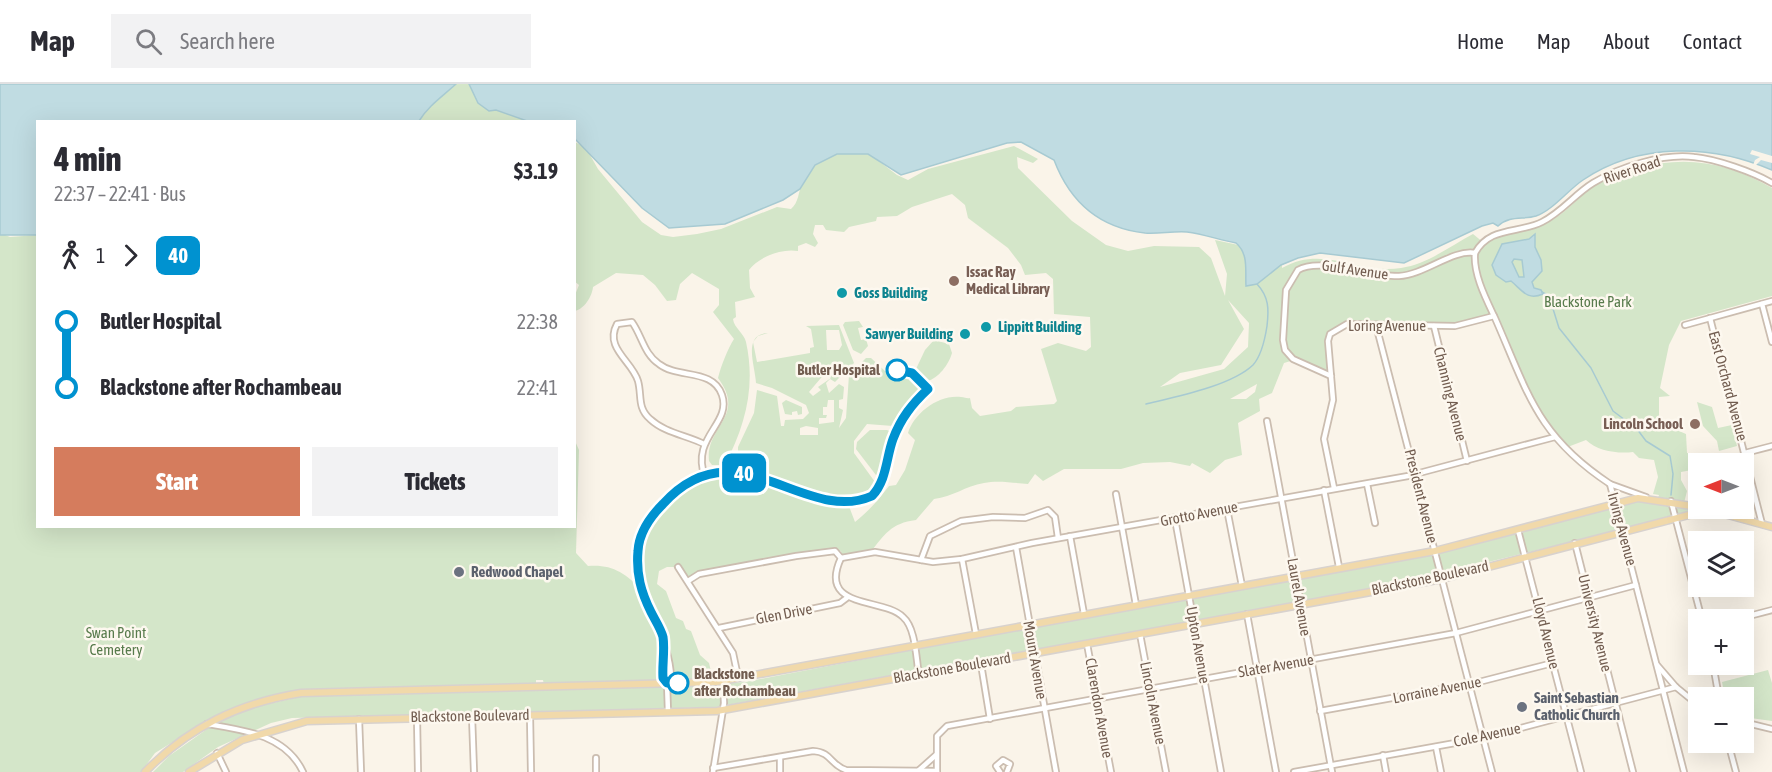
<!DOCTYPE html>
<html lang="en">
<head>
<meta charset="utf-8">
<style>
  :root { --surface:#fff; --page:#f2f2f3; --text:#2b2b33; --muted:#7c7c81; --line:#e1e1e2; --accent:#d57c5d }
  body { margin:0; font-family:"Asap Condensed",sans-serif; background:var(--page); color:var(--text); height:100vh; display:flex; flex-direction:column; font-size:22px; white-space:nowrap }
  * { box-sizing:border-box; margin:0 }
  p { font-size:20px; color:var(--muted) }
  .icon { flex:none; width:33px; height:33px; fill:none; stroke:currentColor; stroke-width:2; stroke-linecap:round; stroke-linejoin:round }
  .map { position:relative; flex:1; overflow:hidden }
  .details { position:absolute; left:36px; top:36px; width:540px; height:408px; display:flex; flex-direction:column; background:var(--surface); border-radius:0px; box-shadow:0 6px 24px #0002 }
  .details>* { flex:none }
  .badge { padding:0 12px; border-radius:9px; font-size:21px; line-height:39px }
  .needle { width:39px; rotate:270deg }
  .controls { position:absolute; left:1688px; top:369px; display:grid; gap:12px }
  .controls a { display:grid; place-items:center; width:66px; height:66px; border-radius:0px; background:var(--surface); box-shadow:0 6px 24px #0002; font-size:30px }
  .map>.badge { position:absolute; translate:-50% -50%; box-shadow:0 0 0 3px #fff }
  .legs { display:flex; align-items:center; gap:9px; height:66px; padding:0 18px; font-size:20px }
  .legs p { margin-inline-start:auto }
  .head { display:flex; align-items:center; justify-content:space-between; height:102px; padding:0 18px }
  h1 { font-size:33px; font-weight:800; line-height:45px }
  .primary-button { display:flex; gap:12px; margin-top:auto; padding:12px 18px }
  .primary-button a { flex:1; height:69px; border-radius:0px; background:var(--accent); color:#fff; font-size:24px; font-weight:800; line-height:69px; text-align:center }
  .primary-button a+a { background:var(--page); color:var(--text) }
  ul { padding:0 18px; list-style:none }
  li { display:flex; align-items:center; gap:21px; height:66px; font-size:22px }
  li i { display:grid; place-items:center; width:9px; height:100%; margin:0 8px; background:currentColor }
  li i::after { content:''; width:15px; height:15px; margin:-8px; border:4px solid; border-radius:50%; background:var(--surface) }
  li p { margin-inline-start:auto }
  li:first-child i { background:linear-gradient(#0000 50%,currentColor 0) }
  li:last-child i { background:linear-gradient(currentColor 50%,#0000 0) }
  header { display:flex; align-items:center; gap:36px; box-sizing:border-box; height:84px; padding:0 30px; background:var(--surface); border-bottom:2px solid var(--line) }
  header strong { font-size:28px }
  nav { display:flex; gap:33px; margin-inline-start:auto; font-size:21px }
  .search { width:420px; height:54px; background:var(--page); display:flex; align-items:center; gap:15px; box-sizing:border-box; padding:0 21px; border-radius:0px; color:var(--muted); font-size:22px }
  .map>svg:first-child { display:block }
  .green { fill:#d4e6c9; fill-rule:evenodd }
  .water { fill:#c0dce2; stroke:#a7cad2; stroke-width:1.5; fill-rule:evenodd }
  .pier { fill:#faf4e9 }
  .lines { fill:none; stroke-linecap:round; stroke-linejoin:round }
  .stream { stroke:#a7cad2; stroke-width:1.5 }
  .minor-casing { stroke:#cbbdb0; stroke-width:8 }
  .major-casing { stroke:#d8d2ce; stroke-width:9 }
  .minor { stroke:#fff; stroke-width:4.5 }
  .major { stroke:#f1d9aa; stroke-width:6 }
  .line-1-casing { stroke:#fff; stroke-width:14 }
  .line-1 { stroke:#0092d0; stroke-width:9 }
  .education-dot { fill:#8d6e63; stroke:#fdf8ef; stroke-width:2 }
  .culture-dot { fill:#0f9aa8; stroke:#fdf8ef; stroke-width:2 }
  .stop-1-dot { fill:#fff; stroke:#0092d0; stroke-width:3 }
  .worship-dot { fill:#6b7280; stroke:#fdf8ef; stroke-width:2 }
  .labels { text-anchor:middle; stroke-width:5; stroke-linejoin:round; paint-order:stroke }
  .street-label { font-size:15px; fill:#725d50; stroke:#fdf8ef }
  .education-label { font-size:15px; font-weight:bold; fill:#785e54; stroke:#fdf8ef; text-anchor:start }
  .culture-label { font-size:15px; font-weight:bold; fill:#0d838f; stroke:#fdf8ef; text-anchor:start }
  .park-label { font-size:15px; fill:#587b4c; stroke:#fdf8ef }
  .stop-label { font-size:15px; font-weight:bold; fill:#725d50; stroke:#fdf8ef; text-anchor:end }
  .worship-label { font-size:15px; font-weight:bold; fill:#5b616d; stroke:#fdf8ef; text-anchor:start }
</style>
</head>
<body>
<header>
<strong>Map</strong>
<div class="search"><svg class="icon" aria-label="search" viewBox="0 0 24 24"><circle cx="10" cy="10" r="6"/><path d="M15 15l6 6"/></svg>Search here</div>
<nav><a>Home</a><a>Map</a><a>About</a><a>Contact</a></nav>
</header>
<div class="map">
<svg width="1772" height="688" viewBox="0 0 1772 688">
  <rect width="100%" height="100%" fill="#faf4e9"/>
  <!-- green -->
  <g class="green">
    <path d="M456 0H469L480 20 489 27 497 26 527 37 419 38C428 22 443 12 456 0Z"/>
    <path d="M575 58 586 64 598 85 642 138 661 151 673 153 697 150 721 145 777 123 791 125C799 118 798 109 802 99 813 77 833 69 854 58L897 91 908 96 928 85 1014 62 1038 75 1033 79 1017 73 1018 84 1072 137 1106 161 1128 167 1154 162 1199 163 1211 174 1225 212 1227 190 1215 156 1298 174 1282 181V184C1324 160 1358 191 1401 184 1428 180 1450 162 1473 150L1484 159C1505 147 1530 149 1549 138 1569 127 1581 109 1600 98 1612 91 1626 88 1639 84 1687 71 1729 79 1772 104V212L1681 237 1669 261 1660 304 1670 312 1659 313V336H1672L1680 341 1679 347 1686 350 1687 369 1694 370 1697 385 1681 388V396L1687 407 1684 419 1658 414 1659 411 1653 410 1658 393 1654 376 1639 374 1633 368C1618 370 1597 367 1586 356L1565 364 1533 322 1494 232 1460 241 1347 238C1324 244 1331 274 1335 292L1294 276 1284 279 1272 309 1259 315 1260 327 1238 339 1242 371 1225 376 1210 389 1192 379 1190 382 1170 378 1143 379 1121 385H1064L1043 397 1035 390 1028 400C1014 399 998 396 984 399 965 402 953 413 934 415L916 436C891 439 884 451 870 469L842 473 841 467 833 466 706 486 689 495 681 483H667L659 487 657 500 666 507 676 534 683 537 686 545 691 547 700 571 709 579 713 596 544 601 543 596H536V601L325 606 287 611 242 626 299 613 342 610 669 603 745 598 1242 503 1429 471 1637 418 1650 417 1692 424 1691 428 1407 498 716 623 292 634 271 639 218 663 183 688H153L169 672 224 633 218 630 155 669 141 688H0V149L10 153 37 151 38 442H574L575 357 579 366 576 469 588 482C612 480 625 489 642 506 640 487 639 470 644 451 656 407 707 384 750 389 771 392 791 403 811 409 822 413 835 414 847 417L855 438C869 427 878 416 889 402L896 401 905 386 915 356 908 349C914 329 939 310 961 313 965 313 967 315 970 314L972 324 980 332 1011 327 1016 323 1054 320 1057 317 1041 265 1058 259 1086 267 1091 263 1090 233 1054 230 1053 195 1046 189 1025 191 1021 181 1008 164 968 134 965 121 952 110 912 123 897 132 877 133 876 137 849 143 844 148 826 146 823 141H815L813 150 818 159 815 163 806 159 798 162V167C781 164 759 173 749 186L750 204 755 213 735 218 736 233 733 235C734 244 744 249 746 258 756 303 745 342 725 381H712L709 377C705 342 747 333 718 294 721 282 728 264 734 255L713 228 719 221V205L692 189 680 200 676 216 667 217 655 201 643 191 616 189 593 203C592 213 584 225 575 227V211L579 201 574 197ZM1228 216 1249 239 1248 263 1224 285 1160 303 1180 289 1221 281 1244 245ZM1257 300 1255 308 1246 315H1230Z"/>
    <polygon points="859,237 863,243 858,244 861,256 866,255 868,262 861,270 853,266 843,241 845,238"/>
    <path d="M839 241 854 279 835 298 830 295 826 299 829 309 839 300 844 303 843 315 839 316V324L843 326 839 344 846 334 849 291 866 274H871L885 287 911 292 922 305 893 342 867 340 854 357V369L875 398 873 406C842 428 796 401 765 390 756 387 747 387 738 385V363L754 329 757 306 777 312 781 342H784L785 336 803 335 809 329 806 321 772 304 756 299C755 281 742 250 768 249L758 252 753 258 757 278 810 269V264L814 263 811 245 806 242ZM826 246H839L842 261 839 266H827ZM826 288 831 294 818 303 821 306 813 312 809 308ZM828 316H834V338L819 340V334H826L827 331H823V323H827ZM806 342 818 344V351H800V344Z"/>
    <path d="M934 256 949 260 952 269C949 280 938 295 927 297L916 285 925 266Z"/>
    <polygon points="786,316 802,323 802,330 798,331 797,327 792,328 792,331 785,330 782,319"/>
    <polygon points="1697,318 1712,323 1718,344 1732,341 1737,362 1719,367 1717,357 1703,342"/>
    <polygon points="870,346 887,346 891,348 879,395 856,365 857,358"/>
    <polygon points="1768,586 1772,599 1772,637 1743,633 1743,614 1725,613 1722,598"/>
  </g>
  <!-- water -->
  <g class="water">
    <path d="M0 0H456C443 12 428 22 419 37L38 38 37 151H0Z"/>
    <path d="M469 0H1772V86C1712 60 1639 58 1583 96 1568 106 1553 126 1536 132 1523 136 1510 131 1498 142L1493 139 1482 142 1404 179 1320 169 1298 174 1281 181 1257 200 1246 202C1245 187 1249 170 1236 159 1220 156 1203 150 1187 148 1173 147 1159 150 1145 149 1099 144 1070 118 1054 76L1021 58 1007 59 901 91 868 70H837L815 81 800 105 783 116 725 140 669 144 642 124 575 55 574 38 527 37 496 26 489 27 478 19Z"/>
    <path d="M1535 150V163L1541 176 1542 187 1532 198 1534 204 1541 206 1543 210C1527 217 1522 206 1511 197L1506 198 1496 191 1492 181 1502 160 1529 155ZM1514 175 1522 176 1524 193H1519L1512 178Z"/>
  </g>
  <!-- pier -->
  <polygon class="pier" points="1752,66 1772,72 1772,79 1761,76 1755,82 1728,74 1753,81 1755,76 1760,73 1750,70"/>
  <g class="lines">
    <!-- stream -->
    <g class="stream">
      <polyline points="1542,208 1549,212 1559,244 1591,284 1613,327 1637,345 1646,357 1670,372 1673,390 1671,411"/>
      <path d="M1146 320C1175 313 1231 302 1253 281 1262 271 1265 255 1267 242 1269 225 1269 213 1257 200"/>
    </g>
    <!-- minor casing -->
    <g class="minor-casing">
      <g id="minor">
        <polyline points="1762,220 1772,258"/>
        <polyline points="1710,234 1762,440"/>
        <polyline points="1376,241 1492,688"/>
        <polyline points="1685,241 1772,217"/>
        <polyline points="1434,242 1467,377"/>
        <path d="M1331 292 1293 275 1285 266 1283 256 1286 206 1298 186C1321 173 1370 193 1399 192 1424 191 1453 165 1475 169"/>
        <polyline points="1267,337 1332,688"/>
        <path d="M704 360C686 351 665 349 650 335 637 324 642 311 638 297 632 277 604 264 617 240L632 238C642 252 644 270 659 280 678 295 713 284 722 311 732 340 690 353 705 393"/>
        <polyline points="1745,369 1772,362"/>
        <polyline points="1367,400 1375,439"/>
        <polyline points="1610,400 1646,413"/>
        <polyline points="1334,404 1324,355 1333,316 1328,257 1330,250 1347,240 1455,242 1494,232"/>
        <polyline points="1324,406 1339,483"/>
        <polyline points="1116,410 1136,521"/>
        <polyline points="1671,417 1702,536"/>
        <polyline points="1227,425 1242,502"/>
        <polyline points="1175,435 1221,688"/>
        <polyline points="1518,446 1581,688"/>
        <polyline points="1070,452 1084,530"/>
        <polyline points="1575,459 1633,688"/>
        <polyline points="1016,463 1056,688"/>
        <polyline points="841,474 875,468 933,478 962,475 1032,459 1408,392 1555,353"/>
        <polyline points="962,475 976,550"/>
        <polyline points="921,476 930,452 961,437 993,433 1025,434 1048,426 1055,433 1058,454"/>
        <polyline points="678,483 733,569 738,593"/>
        <path d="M688 497 699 490 796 472 835 467 841 474C817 526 883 513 903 533 916 544 916 575 919 591"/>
        <polyline points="1247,530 1276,688"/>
        <polyline points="1738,536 1741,529 1749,532"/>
        <polyline points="1743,538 1749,532 1772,526"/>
        <polyline points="719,544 840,519 848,513"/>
        <polyline points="1140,550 1166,688"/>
        <polyline points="663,558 663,594 667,599 668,628"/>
        <polyline points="1087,560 1111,688"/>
        <polyline points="981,580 990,635"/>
        <polyline points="1713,580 1719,614"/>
        <polyline points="1657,581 1676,603 1698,621"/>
        <path d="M667 599 671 594C670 550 636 517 637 472 638 452 649 434 662 420 735 339 803 441 871 412 887 396 886 374 893 355 901 334 912 320 928 305"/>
        <polyline points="1320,627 1475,599 1553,579"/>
        <polyline points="530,631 531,688"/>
        <polyline points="472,632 474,688"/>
        <polyline points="417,634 418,688"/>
        <polyline points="359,635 361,688"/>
        <polyline points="1743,638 1772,645"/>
        <path d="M207 640C244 646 286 651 303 688"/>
        <polyline points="1728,658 1736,688"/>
        <polyline points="1436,663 1441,688"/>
        <polyline points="217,669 226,688"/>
        <polyline points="1383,671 1386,688"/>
        <polyline points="780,673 780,688"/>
        <polyline points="596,674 596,688"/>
        <path d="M713 684 813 667C832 668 830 681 846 686L937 687"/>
        <polyline points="918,687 936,671"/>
        <polyline points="713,688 724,619 723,597"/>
        <polyline points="937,688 937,652 947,642 1456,549 1636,501"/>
        <polyline points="1000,688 996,682 1003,676 1010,680 1007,688"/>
        <polyline points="1294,688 1483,654 1676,603"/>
        <path d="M1684 688 1610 400C1537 352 1528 309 1495 234 1486 215 1473 190 1475 169 1490 142 1518 150 1542 138 1562 128 1575 110 1593 99 1619 83 1664 69 1694 73 1716 75 1753 88 1772 99"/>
      </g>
    </g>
    <!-- major casing -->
    <g class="major-casing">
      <g id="major">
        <polyline points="1706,425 1772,443"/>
        <path d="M145 688C189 643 239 619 301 609L716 598 1435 467 1638 414 1698 423"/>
        <polyline points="189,688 242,656 307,637 717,627 1442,495 1708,426"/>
      </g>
    </g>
    <!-- minor -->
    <use href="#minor" class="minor"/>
    <!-- major -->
    <use href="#major" class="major"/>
  </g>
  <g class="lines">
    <!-- line-1 casing -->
    <g class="line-1-casing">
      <path id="line-1" d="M678 599H667L663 594C662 581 665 566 663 553 661 545 655 536 651 528 641 508 636 490 638 467 639 449 651 432 663 420 736 339 804 442 872 412 887 396 886 374 893 355 901 334 912 320 928 305L912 289 897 286"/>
    </g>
    <!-- line-1 -->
    <use href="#line-1" class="line-1"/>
  </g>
  <!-- markers -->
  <g class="education-dot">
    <circle cx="954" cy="197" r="6"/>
    <circle cx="1695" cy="340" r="6"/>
  </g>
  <g class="culture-dot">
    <circle cx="842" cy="209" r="6"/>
    <circle cx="986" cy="243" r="6"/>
    <circle cx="965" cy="250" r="6"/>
  </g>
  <g class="stop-1-dot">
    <circle cx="897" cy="286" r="10"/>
    <circle cx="678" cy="599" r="10"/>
  </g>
  <g class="worship-dot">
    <circle cx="459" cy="488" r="6"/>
    <circle cx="1522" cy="623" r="6"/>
  </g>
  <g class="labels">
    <!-- street labels -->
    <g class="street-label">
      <text transform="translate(1632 86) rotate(-18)" y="5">River Road</text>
      <text transform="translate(1355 186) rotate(8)" y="5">Gulf Avenue</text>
      <text x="1387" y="247">Loring Avenue</text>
      <text transform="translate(1728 302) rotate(75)" y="5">East Orchard Avenue</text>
      <text transform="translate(1450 310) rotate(76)" y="5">Channing Avenue</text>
      <text transform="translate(1421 412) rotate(76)" y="5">President Avenue</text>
      <text transform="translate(1199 430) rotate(-11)" y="5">Grotto Avenue</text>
      <text transform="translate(1622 445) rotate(75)" y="5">Irving Avenue</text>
      <text transform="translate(1430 494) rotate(-12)" y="5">Blackstone Boulevard</text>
      <text transform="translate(1299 513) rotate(80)" y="5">Laurel Avenue</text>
      <text transform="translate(784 530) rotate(-11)" y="5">Glen Drive</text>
      <text transform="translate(1595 539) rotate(76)" y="5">University Avenue</text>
      <text transform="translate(1546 549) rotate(76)" y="5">Lloyd Avenue</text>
      <text transform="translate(1198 561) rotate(80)" y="5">Upton Avenue</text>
      <text transform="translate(1035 576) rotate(80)" y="5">Mount Avenue</text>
      <text transform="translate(1276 582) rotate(-10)" y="5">Slater Avenue</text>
      <text transform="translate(952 584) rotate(-10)" y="5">Blackstone Boulevard</text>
      <text transform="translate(1437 606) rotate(-11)" y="5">Lorraine Avenue</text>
      <text transform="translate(1153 619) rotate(79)" y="5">Lincoln Avenue</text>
      <text transform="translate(1099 624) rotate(80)" y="5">Clarendon Avenue</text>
      <text transform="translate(470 632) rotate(-1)" y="5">Blackstone Boulevard</text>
      <text transform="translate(1487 651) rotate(-12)" y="5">Cole Avenue</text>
    </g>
    <!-- education labels -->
    <g class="education-label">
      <text x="966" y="193">Issac Ray<tspan x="966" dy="17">Medical Library</tspan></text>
      <text x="1683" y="345" text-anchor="end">Lincoln School</text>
    </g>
    <!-- culture labels -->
    <g class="culture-label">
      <text x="854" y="214">Goss Building</text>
      <text x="998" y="248">Lippitt Building</text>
      <text x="953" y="255" text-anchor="end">Sawyer Building</text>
    </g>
    <!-- park labels -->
    <g class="park-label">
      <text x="1588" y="223">Blackstone Park</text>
      <text x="116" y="554">Swan Point<tspan x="116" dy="17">Cemetery</tspan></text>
    </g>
    <!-- stop labels -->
    <g class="stop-label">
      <text x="880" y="291">Butler Hospital</text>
      <text x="694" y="595" text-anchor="start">Blackstone<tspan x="694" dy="17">after Rochambeau</tspan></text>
    </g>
    <!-- worship labels -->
    <g class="worship-label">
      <text x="471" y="493">Redwood Chapel</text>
      <text x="1534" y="619">Saint Sebastian<tspan x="1534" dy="17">Catholic Church</tspan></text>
    </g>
  </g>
</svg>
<div class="controls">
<a><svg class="needle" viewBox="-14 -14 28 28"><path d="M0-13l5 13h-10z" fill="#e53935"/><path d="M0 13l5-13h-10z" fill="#7c7c81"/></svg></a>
<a><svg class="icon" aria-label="layers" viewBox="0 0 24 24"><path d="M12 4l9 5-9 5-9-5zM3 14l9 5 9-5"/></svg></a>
<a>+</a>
<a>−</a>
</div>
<b class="badge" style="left:744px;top:389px;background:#0092d0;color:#fff">40</b>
<section class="details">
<div class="head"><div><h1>4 min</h1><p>22:37 – 22:41 · Bus</p></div><b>$3.19</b></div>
<div class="legs"><svg class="icon" aria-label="walk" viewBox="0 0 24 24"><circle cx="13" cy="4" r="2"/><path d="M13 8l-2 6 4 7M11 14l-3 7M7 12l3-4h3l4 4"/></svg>1<svg class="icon" aria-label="forward" viewBox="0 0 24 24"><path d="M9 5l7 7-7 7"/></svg><b class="badge" style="background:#0092d0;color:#fff">40</b></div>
<ul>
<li><i style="color:#0092d0"></i><b>Butler Hospital</b><p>22:38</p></li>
<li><i style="color:#0092d0"></i><b>Blackstone after Rochambeau</b><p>22:41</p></li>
</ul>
<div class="primary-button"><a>Start</a><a>Tickets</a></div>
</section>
</div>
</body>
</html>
